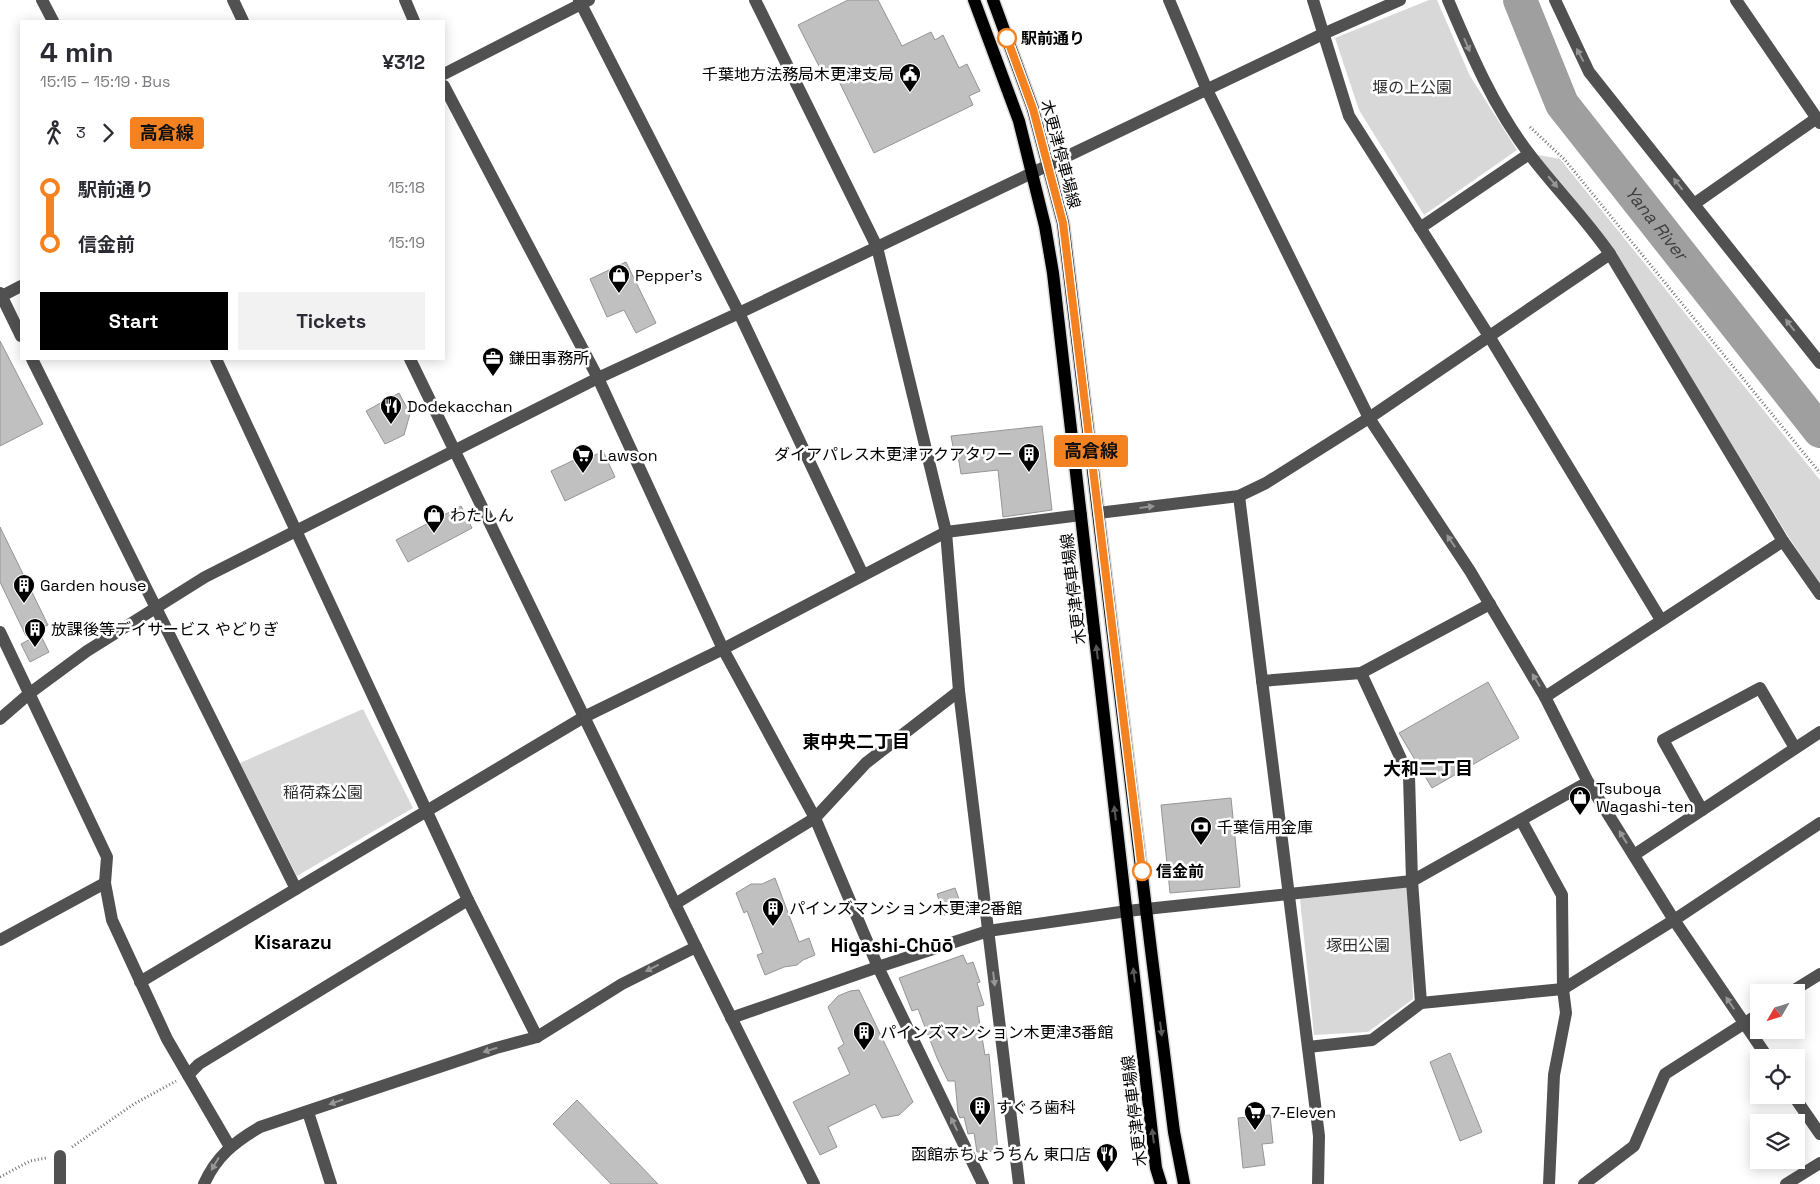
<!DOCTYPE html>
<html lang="en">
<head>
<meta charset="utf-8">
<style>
  :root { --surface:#fff; --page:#f2f2f3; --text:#2b2b33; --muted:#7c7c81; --accent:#000 }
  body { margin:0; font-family:"Space Grotesk","Noto Sans JP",sans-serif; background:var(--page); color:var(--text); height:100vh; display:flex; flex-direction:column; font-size:19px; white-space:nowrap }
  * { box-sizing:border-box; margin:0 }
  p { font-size:16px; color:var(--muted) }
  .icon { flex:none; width:28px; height:28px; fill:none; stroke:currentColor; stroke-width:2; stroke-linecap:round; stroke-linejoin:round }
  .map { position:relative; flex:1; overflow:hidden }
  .panel { position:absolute; left:20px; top:20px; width:425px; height:340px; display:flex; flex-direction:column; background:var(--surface); border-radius:0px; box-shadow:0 2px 12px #0003 }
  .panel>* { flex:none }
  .badge { padding:0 10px; border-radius:4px; font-size:18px; line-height:32px }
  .needle { width:32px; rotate:231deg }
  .fabs { position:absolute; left:1750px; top:984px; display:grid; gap:10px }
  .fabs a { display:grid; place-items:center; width:55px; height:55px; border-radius:0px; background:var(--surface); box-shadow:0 2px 12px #0003; font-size:25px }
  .map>.badge { position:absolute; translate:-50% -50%; box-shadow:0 0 0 2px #fff }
  .legs { display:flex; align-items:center; gap:8px; height:55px; padding:0 20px; font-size:16px }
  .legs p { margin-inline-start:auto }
  .head { display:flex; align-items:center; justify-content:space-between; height:85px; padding:0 20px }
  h1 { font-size:28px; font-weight:800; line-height:38px }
  .action { display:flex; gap:10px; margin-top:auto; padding:10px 20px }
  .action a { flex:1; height:58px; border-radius:0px; background:var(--accent); color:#fff; font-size:20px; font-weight:800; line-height:58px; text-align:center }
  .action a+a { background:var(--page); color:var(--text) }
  ul { padding:0 20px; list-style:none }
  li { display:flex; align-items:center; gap:18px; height:55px; font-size:19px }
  li i { display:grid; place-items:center; width:8px; height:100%; margin:0 6px; background:currentColor }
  li i::after { content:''; width:12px; height:12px; margin:-6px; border:4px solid; border-radius:50%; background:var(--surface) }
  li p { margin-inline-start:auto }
  li:first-child i { background:linear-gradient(#0000 50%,currentColor 0) }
  li:last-child i { background:linear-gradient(currentColor 50%,#0000 0) }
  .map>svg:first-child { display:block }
  .green { fill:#d8d8d8 }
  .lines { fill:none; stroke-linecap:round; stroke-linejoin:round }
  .river { stroke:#9f9f9f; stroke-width:34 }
  .building { fill:#c0c0c0; stroke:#959595 }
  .major-casing { stroke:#dbdbdb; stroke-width:15 }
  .path { stroke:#737373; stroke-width:3; stroke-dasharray:1 2.5; stroke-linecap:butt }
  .minor { stroke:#515151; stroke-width:12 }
  .major { stroke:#000; stroke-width:12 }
  .oneway { fill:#979797 }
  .oneway2 { fill:#595959 }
  .line-1-casing { stroke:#fff; stroke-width:11 }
  .line-1 { stroke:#f58220; stroke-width:8 }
  .stop-1-dot { fill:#fff; stroke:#f58220; stroke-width:2.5 }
  .labels { text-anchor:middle; stroke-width:5; stroke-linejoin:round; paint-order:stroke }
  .stop-label { font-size:16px; font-weight:bold; fill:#000; stroke:#fff; text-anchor:start }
  .poi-label { font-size:16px; fill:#000; stroke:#fff; text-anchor:start }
  .park-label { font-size:16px; fill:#2f2f2f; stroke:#fff }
  .street-label { font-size:16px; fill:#000; stroke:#fff }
  .water-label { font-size:18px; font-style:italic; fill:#404040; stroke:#fff }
  .neighbourhood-label { font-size:18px; font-weight:bold; fill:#000; stroke:#fff }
  .quarter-label { font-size:19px; font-weight:bold; fill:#000; stroke:#fff }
</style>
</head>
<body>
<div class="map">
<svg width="1820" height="1184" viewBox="0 0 1820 1184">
  <rect width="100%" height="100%" fill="#fff"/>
  <!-- green -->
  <g class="green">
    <polygon points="1429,0 1437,0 1470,76 1517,150 1424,215 1359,110 1335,38"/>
    <polygon points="1533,154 1560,159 1820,480 1820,584 1788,536 1613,250"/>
    <polygon points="363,709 413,808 297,876 240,763"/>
    <polygon points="1409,886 1413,999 1368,1032 1314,1035 1300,899"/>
  </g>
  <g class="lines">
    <!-- river -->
    <path class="river" id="s1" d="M1520 0 1562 104 1820 431"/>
  </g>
  <!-- building -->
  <g class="building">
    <polygon points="848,0 878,0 902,46 931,32 935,40 943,35 959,68 967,64 980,91 969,96 973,105 874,153 833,69 823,74 798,25"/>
    <polygon points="626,262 656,323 636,333 624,310 607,317 590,279"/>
    <polygon points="0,341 43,424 0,446"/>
    <polygon points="399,393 410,414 404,435 385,444 366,411"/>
    <polygon points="1042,426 1052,510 1003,517 998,470 961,474 958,456 955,457 951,436"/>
    <polygon points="603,451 615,477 565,501 551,471 589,453 591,457"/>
    <polygon points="461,506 472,528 408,562 396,540"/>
    <polygon points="0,527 48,625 26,636 0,582"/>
    <polygon points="40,634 49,652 30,662 21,644"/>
    <polygon points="1488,682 1519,738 1432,788 1399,733"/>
    <polygon points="1231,798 1240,887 1170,893 1161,805"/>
    <polygon points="775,878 799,942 809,938 815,955 803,960 797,965 784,967 765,975 757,955 763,953 747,911 744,913 736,893 751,884 762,884"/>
    <polygon points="955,888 963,910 944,915 937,894"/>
    <polygon points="963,955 967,964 973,962 980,982 977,983 984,1005 977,1007 985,1055 989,1054 998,1151 977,1152 974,1133 968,1134 964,1117 960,1118 958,1113 955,1081 948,1081 937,1058 918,1009 912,1011 899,978"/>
    <polygon points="859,990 913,1102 899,1115 882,1118 875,1104 828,1127 837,1147 820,1155 793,1102 850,1074 838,1048 844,1044 828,1007 838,996 850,991"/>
    <polygon points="1450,1053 1482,1132 1460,1141 1430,1062"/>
    <polygon points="577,1100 658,1184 611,1184 553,1124"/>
    <polygon points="1270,1115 1273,1143 1262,1144 1265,1165 1243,1168 1238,1118"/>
  </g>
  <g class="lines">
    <!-- major casing -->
    <g class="major-casing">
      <g id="major">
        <polyline points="974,0 1019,121 1045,226 1053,273 1156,1168 1161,1184"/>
        <polyline points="993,0 1033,109 1063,223 1151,950 1174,1132 1184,1184"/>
      </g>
    </g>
    <!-- path -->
    <g class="path">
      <polyline points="1530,127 1565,160 1820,473"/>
      <polyline points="72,1147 134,1104 176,1081"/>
      <polyline points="0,1177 30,1161 46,1158"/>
    </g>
    <!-- minor -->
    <g class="minor">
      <polyline points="42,0 53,21"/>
      <polyline points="233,0 243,21"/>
      <polyline points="405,0 414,21"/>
      <polyline points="579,0 739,313 863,575"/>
      <polyline points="755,0 877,247 946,532 959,691 1019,1184"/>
      <polyline points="1169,0 1207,90 1369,418 1470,571 1545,697 1588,782 1674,920 1768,1058"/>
      <polyline points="1313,0 1349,116 1489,336 1661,620"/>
      <path d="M1448 0C1471 54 1494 108 1530 155 1556 189 1586 219 1610 254L1783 541 1820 594"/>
      <polyline points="1555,0 1589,72 1820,363"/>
      <polyline points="1736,0 1820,123"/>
      <polyline points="444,74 589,0"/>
      <polyline points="444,86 598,378 723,649 815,818 878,967 983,1184"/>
      <polyline points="1694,204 1817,118"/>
      <polyline points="1420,228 1529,154"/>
      <polyline points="0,293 21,336"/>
      <polyline points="0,297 21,286"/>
      <polyline points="32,359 296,889"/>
      <polyline points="216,359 468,900 537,1037"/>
      <polyline points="410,359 696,947 814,1184"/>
      <polyline points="1239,496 1319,1136 1318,1184"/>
      <polyline points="1098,513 1239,496 1266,483 1369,418 1610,254"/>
      <polyline points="0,632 107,857 105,883 112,920 167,1039 230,1147"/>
      <polyline points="1361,673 1409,776 1412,881 1421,1003"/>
      <polyline points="1262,681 1361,673 1490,604"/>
      <polyline points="1545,697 1783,541"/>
      <polyline points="0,719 30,693 87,651 205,577 598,378 739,313 1323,34 1400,0"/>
      <polyline points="1702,810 1663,740 1760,688 1795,748"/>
      <polyline points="1521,820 1562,895 1563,989 1566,1013 1554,1075 1549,1184"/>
      <polyline points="1634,855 1820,732"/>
      <polyline points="675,904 815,818 866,763 959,691"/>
      <polyline points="0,940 105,883"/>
      <polyline points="140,982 584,717 723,649 946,532 1081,515"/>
      <polyline points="1791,992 1820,974"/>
      <polyline points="731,1018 878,967 988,931 1127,911 1412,881 1588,782"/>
      <polyline points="1308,1047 1372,1040 1421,1003 1563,989 1674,920 1820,823"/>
      <polyline points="188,1075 199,1064 468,900"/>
      <polyline points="1793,1095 1820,1134"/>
      <polyline points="308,1112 331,1184"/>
      <polyline points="60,1184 60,1156"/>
      <path d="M204 1184C216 1157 234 1142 260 1127L496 1048 537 1037 622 984 696 947"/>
      <polyline points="1584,1184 1634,1146 1665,1074 1759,1014"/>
      <polyline points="1786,1184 1820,1163"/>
    </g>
    <!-- major -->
    <use href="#major" class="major"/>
  </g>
  <!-- one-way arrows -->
  <defs><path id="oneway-solid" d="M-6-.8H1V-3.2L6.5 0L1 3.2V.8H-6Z" transform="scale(1.25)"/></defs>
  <g class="oneway">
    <use href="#oneway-solid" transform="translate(1467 45) rotate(67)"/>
    <use href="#oneway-solid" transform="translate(1580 55) rotate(-118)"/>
    <use href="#oneway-solid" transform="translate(1553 182) rotate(50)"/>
    <use href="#oneway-solid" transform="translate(1678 184) rotate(-128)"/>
    <use href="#oneway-solid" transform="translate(1790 325) rotate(-128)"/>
    <use href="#oneway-solid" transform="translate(1147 507) rotate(-7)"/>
    <use href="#oneway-solid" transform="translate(1451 541) rotate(-124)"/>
    <use href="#oneway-solid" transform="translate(1536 680) rotate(-121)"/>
    <use href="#oneway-solid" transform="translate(1623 837) rotate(-122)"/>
    <use href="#oneway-solid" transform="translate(652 968) rotate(153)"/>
    <use href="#oneway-solid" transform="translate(994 979) rotate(83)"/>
    <use href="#oneway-solid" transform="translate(1730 1003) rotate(-124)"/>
    <use href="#oneway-solid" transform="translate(490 1050) rotate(162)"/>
    <use href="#oneway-solid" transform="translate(336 1102) rotate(161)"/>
    <use href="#oneway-solid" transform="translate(954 1124) rotate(-116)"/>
    <use href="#oneway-solid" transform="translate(215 1164) rotate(121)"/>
  </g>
  <g class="oneway2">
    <use href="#oneway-solid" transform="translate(1097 652) rotate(-97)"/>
    <use href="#oneway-solid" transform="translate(1115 813) rotate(-97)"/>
    <use href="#oneway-solid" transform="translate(1134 975) rotate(-97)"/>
    <use href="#oneway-solid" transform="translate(1161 1029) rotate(83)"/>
    <use href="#oneway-solid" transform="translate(1153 1136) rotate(-97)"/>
  </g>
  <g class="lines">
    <!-- line-1 casing -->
    <g class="line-1-casing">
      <polyline id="line-1" points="1007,38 1033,109 1063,223 1142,871"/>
    </g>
    <!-- line-1 -->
    <use href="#line-1" class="line-1"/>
  </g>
  <!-- icons -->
  <defs>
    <g id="civic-pin" transform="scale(1.125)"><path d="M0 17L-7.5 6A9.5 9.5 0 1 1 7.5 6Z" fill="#000" stroke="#fff"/><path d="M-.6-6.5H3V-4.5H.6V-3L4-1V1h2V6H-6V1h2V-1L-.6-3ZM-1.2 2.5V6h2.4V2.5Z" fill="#fff"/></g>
    <g id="shop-pin" transform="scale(1.125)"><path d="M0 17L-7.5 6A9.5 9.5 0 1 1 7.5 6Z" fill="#000" stroke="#fff"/><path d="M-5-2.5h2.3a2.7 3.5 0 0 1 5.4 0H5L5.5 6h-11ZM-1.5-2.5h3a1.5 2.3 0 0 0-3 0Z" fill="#fff"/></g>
    <g id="office-pin" transform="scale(1.125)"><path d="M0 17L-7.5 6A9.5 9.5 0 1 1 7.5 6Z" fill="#000" stroke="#fff"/><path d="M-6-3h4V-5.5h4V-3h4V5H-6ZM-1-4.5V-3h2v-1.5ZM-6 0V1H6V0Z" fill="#fff"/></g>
    <g id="restaurant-pin" transform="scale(1.125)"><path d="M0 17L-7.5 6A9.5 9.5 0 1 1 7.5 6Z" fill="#000" stroke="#fff"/><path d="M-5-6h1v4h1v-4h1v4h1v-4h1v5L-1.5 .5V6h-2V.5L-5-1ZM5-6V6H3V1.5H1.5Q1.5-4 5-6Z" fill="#fff"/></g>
    <g id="building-pin" transform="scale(1.125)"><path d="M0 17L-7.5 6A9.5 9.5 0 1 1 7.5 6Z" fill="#000" stroke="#fff"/><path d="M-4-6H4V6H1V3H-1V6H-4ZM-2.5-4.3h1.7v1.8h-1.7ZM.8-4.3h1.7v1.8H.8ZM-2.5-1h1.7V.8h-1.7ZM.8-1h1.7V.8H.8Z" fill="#fff"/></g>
    <g id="supermarket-pin" transform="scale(1.125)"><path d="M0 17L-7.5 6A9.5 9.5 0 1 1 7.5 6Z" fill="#000" stroke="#fff"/><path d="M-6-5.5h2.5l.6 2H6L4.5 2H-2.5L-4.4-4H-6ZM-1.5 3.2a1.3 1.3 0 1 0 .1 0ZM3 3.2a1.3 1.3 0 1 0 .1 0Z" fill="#fff"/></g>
    <g id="bank-pin" transform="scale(1.125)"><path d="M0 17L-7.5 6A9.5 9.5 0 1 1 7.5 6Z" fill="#000" stroke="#fff"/><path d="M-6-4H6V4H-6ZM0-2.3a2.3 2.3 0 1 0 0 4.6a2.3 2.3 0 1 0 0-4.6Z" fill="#fff"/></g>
  </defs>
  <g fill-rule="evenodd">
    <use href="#civic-pin" x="910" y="74"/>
    <use href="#shop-pin" x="619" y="275"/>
    <use href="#office-pin" x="493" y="358"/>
    <use href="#restaurant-pin" x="391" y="406"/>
    <use href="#building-pin" x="1029" y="454"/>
    <use href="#supermarket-pin" x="583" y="455"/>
    <use href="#shop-pin" x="434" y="515"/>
    <use href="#building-pin" x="24" y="585"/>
    <use href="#building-pin" x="35" y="629"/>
    <use href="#shop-pin" x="1580" y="797"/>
    <use href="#bank-pin" x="1201" y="827"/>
    <use href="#building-pin" x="773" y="908"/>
    <use href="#building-pin" x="864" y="1032"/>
    <use href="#building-pin" x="980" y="1107"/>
    <use href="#supermarket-pin" x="1255" y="1112"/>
    <use href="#restaurant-pin" x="1107" y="1154"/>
  </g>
  <!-- markers -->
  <g class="stop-1-dot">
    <circle cx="1007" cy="38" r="9"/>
    <circle cx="1142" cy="871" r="9"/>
  </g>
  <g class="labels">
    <!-- stop labels -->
    <g class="stop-label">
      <text x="1021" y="44">駅前通り</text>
      <text x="1156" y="877">信金前</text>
    </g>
    <!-- poi labels -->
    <g class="poi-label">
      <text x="894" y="80" text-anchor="end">千葉地方法務局木更津支局</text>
      <text x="635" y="281">Pepper's</text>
      <text x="509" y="364">鎌田事務所</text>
      <text x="407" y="412">Dodekacchan</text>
      <text x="1013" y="460" text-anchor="end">ダイアパレス木更津アクアタワー</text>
      <text x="599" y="461">Lawson</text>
      <text x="450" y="521">わたしん</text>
      <text x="40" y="591">Garden house</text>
      <text x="51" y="635">放課後等デイサービス やどりぎ</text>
      <text x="1596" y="794">Tsuboya<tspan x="1596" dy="18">Wagashi-ten</tspan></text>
      <text x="1217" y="833">千葉信用金庫</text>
      <text x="789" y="914">パインズマンション木更津2番館</text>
      <text x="880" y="1038">パインズマンション木更津3番館</text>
      <text x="996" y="1113">すぐろ歯科</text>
      <text x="1271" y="1118">7-Eleven</text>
      <text x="1091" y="1160" text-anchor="end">函館赤ちょうちん 東口店</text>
    </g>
    <!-- park labels -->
    <g class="park-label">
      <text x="1412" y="93">堰の上公園</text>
      <text x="323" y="798">稲荷森公園</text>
      <text x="1358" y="951">塚田公園</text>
    </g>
    <!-- street labels -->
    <g class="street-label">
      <text transform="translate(1061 154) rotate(75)" y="6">木更津停車場線</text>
      <text transform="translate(1073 589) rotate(-97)" y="6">木更津停車場線</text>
      <text transform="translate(1134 1111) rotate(-97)" y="6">木更津停車場線</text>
    </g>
    <!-- water labels -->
    <g class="water-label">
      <text dy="6" stroke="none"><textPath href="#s1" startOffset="264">Yana River</textPath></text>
    </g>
    <!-- neighbourhood labels -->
    <g class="neighbourhood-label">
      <text x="856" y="748">東中央二丁目</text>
      <text x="1428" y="775">大和二丁目</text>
    </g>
    <!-- quarter labels -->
    <g class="quarter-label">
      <text x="293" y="949">Kisarazu</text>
      <text x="892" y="952">Higashi-Chūō</text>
    </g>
  </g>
</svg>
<div class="fabs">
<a><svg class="needle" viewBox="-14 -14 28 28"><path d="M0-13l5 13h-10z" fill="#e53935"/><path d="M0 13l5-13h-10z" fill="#7c7c81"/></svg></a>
<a><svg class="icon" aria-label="locate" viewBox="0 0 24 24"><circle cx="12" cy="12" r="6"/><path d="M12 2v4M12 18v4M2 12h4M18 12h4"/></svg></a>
<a><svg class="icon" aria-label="layers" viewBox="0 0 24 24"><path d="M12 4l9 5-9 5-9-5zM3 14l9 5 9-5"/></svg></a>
</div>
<b class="badge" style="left:1091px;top:451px;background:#f58220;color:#111">高倉線</b>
<section class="panel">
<div class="head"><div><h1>4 min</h1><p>15:15 – 15:19 · Bus</p></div><b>¥312</b></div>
<div class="legs"><svg class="icon" aria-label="walk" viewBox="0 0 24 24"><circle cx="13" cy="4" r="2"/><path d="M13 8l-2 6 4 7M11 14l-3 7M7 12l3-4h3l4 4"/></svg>3<svg class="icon" aria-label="forward" viewBox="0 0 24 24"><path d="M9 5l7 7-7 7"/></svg><b class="badge" style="background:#f58220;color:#111">高倉線</b></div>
<ul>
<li><i style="color:#f58220"></i><b>駅前通り</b><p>15:18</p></li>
<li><i style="color:#f58220"></i><b>信金前</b><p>15:19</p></li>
</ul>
<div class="action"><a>Start</a><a>Tickets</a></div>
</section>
</div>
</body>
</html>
